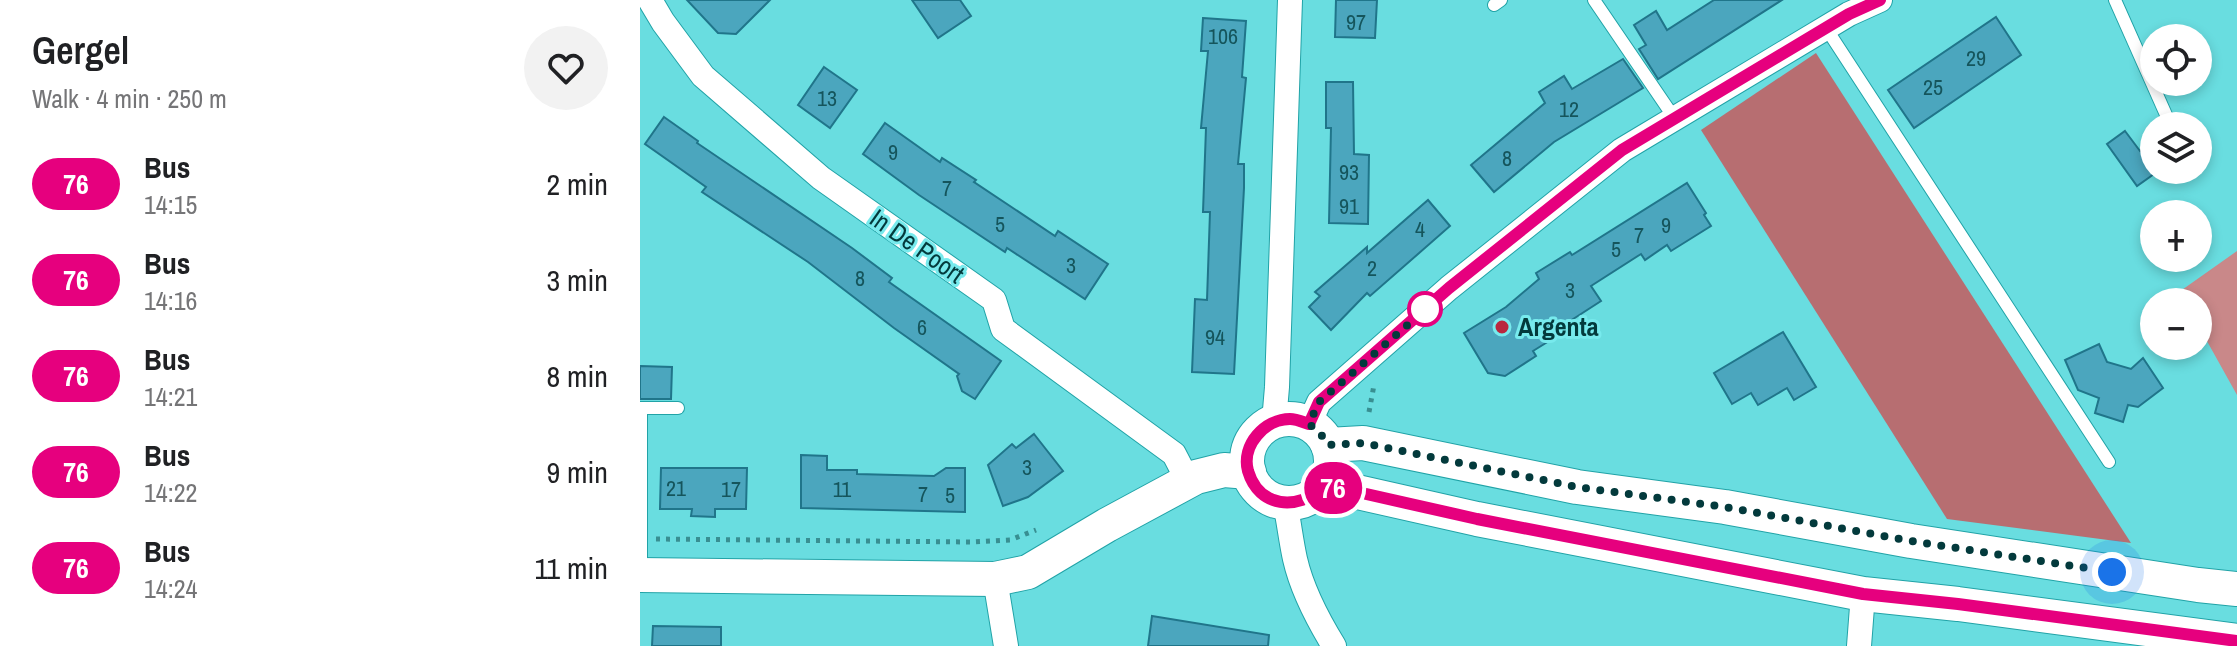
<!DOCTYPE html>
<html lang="en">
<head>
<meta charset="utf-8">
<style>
  :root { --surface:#fff; --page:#f2f2f2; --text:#202124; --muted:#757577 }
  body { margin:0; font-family:"Archivo Narrow",sans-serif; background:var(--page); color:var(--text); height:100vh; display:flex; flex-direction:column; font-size:30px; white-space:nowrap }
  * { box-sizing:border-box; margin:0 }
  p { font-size:26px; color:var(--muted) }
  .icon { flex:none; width:44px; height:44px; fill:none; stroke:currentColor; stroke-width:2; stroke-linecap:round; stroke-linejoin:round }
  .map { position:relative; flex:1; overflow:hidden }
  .sheet { display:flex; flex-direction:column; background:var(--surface); width:640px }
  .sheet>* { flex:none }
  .badge { padding:0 16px; border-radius:26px; font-size:28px; line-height:52px }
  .fabs { position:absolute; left:1500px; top:24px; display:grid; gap:16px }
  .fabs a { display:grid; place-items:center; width:72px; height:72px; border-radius:50%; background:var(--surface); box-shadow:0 4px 12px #0003; font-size:40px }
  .you { position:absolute; width:40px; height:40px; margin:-20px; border:6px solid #fff; border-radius:50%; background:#1a73e8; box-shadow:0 0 0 12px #1a73e833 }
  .map>.badge { position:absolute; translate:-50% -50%; box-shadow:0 0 0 4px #fff }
  .round { display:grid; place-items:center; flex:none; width:84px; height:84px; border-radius:42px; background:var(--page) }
  .headline { display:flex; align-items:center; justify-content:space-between; height:136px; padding:0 32px }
  h1 { font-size:38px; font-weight:600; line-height:60px }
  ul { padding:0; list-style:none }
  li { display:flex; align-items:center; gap:24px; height:96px; padding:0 32px }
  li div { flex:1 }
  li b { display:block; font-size:30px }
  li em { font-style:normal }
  li .badge { min-width:88px; font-weight:700; text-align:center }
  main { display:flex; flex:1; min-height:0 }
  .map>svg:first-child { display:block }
  .green { fill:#c98889 }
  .forest { fill:#b76e71 }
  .building { fill:#4ba6be; stroke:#20758a; stroke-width:2 }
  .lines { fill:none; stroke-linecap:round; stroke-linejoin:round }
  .lane-casing { stroke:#21a3a7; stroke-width:14 }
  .street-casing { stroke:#21a3a7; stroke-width:26 }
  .secondary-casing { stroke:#21a3a7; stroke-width:36 }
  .path { stroke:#388f92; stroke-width:5; stroke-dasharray:4 6; stroke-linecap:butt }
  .lane { stroke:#fff; stroke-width:12 }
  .street { stroke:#fff; stroke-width:24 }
  .secondary { stroke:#fff; stroke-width:34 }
  .line-casing { stroke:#fff; stroke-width:18 }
  .line { stroke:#e6007e; stroke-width:12 }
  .walk { stroke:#033a3c; stroke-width:8; stroke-dasharray:0 14.4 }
  .stop-dot { fill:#fff; stroke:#e6007e; stroke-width:4 }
  .poi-dot { fill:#b9273f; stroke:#77eaed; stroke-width:3 }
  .labels { text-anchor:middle; stroke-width:6; stroke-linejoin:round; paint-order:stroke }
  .number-label { font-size:22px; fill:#15555c }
  .street-label { font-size:26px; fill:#033a3c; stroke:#77eaed }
  .poi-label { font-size:26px; font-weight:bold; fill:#033a3c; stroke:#77eaed; text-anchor:start }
</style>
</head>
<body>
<main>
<section class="sheet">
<div class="headline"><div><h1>Gergel</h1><p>Walk · 4 min · 250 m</p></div><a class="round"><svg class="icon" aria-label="heart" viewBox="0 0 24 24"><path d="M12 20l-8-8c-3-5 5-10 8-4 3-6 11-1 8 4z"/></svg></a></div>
<ul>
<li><span class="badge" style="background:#e6007e;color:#fff">76</span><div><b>Bus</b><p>14:15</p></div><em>2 min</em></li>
<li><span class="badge" style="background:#e6007e;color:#fff">76</span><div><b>Bus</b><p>14:16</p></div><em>3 min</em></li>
<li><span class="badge" style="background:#e6007e;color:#fff">76</span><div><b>Bus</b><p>14:21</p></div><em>8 min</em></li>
<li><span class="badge" style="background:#e6007e;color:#fff">76</span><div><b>Bus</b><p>14:22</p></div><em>9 min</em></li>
<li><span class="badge" style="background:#e6007e;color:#fff">76</span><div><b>Bus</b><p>14:24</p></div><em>11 min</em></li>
</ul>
</section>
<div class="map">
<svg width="1597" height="646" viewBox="0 0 1597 646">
  <rect width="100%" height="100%" fill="#69dde0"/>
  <!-- green -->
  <polygon class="green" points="1597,251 1597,395 1558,325 1558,302 1545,302 1539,292"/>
  <!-- forest -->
  <polygon class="forest" points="1176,53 1491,543 1307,519 1061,130"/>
  <!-- building -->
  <g class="building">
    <polygon points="47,0 130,0 96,34 78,33"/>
    <polygon points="272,0 320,0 331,16 298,38"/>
    <polygon points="696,0 737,0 735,38 695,37"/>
    <polygon points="1074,0 1142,0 1018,79 999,49 1006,45 994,25 1016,11 1027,30"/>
    <polygon points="1356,17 1381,55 1274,128 1248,90"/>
    <polygon points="563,18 606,21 602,77 606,78 598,164 604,164 604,188 594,374 552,372 555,299 567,300 570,212 563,212 566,128 561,128 568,51 561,51"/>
    <polygon points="983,59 1003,88 914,142 854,192 831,165 905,103 899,92 924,76 932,89"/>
    <polygon points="184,67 217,90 190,128 158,105"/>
    <polygon points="686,82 713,82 714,154 729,155 728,224 689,223 691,128 686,128"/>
    <polygon points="24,117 58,141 57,143 212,248 252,278 249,282 361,361 335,399 322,391 317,376 319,374 254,328 168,262 62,192 66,187 5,144"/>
    <polygon points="245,123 300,162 302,158 336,180 334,182 415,236 418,231 468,264 445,299 367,248 365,252 279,195 223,154"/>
    <polygon points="1485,131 1500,151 1514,142 1514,174 1497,186 1467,144"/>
    <polygon points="1047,183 1066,213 1064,215 1071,226 1031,251 1027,245 1005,260 1001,254 951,286 961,301 927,323 930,328 893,351 896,356 865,376 848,373 824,333 866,307 899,279 896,273 930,252 932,255"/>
    <polygon points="788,200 810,226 730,296 727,293 691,330 669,307 680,296 675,292 727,247 727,253"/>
    <polygon points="1143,332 1176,387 1154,400 1147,388 1118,405 1111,393 1092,404 1074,373"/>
    <polygon points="1459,344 1467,362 1491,369 1503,358 1523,388 1498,407 1488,405 1483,422 1455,413 1459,398 1438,390 1425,360"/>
    <polygon points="0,366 32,367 31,399 0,399"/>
    <polygon points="394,434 423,471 388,497 363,506 348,465 372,444 376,448"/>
    <polygon points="161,455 187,456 187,470 217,470 217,474 294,476 306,468 325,468 325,512 161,508"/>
    <polygon points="21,468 107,468 106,509 75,509 75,517 51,516 52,509 20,509"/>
    <polygon points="512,616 629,635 628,646 508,646"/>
    <polygon points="13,626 81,627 81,646 12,646"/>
  </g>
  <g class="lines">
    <!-- lane casing -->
    <g class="lane-casing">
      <g id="lane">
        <polyline points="954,0 1035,119"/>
        <polyline points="1475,0 1531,126"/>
        <polyline points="854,5 861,0"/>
        <polyline points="1186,28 1469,462"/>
        <polyline points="0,408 38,408"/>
        <polyline points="1,572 1,408"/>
      </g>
    </g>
    <!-- street casing -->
    <g class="street-casing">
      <g id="street">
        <polyline points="10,0 23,22 63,76 181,178 354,300 363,329 534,454 548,481"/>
        <polyline points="634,422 637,387 650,0"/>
        <polyline points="669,424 679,402 809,288 982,150 1209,14 1240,0"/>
        <path d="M645 503C649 522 651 541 655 559 662 590 678 620 694 646"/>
        <polyline points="355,579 366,646"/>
        <polyline points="1219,646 1223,594"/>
      </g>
    </g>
    <!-- secondary casing -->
    <g class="secondary-casing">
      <g id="secondary">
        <circle cx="649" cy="461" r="42"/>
        <polyline points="688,445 723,443 937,487 1085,507 1271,541 1558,585 1597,589"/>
        <polyline points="683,487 713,491 837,519 1223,594 1318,604 1597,641"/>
        <polyline points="0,575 355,579 388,572 467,525 556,477 584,470 609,472"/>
      </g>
    </g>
    <!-- path -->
    <g class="path">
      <polyline points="729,412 734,385"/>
      <polyline points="16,539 331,542 370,540 396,530"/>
    </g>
    <!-- lane -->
    <use href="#lane" class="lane"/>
    <!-- street -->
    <use href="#street" class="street"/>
    <!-- secondary -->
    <use href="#secondary" class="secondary"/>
  </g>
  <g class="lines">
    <!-- line casing -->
    <g class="line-casing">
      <path id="line" d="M1240 0 1209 14 982 150 809 288 679 402 669 424C663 422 656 419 650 419 625 419 601 445 608 471 619 508 658 511 683 487L713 491 837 519 1223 594 1318 604 1597 641"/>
    </g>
    <!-- line -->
    <use href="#line" class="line"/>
    <!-- walk -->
    <polyline class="walk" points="785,309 787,308 679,402 669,424 680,433 688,445 723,443 937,487 1085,507 1271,541 1472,572"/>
  </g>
  <!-- markers -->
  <circle class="stop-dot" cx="785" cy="309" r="16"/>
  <circle class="poi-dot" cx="862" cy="327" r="8"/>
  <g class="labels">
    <!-- number labels -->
    <g class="number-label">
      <text x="716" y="30">97</text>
      <text x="583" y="44">106</text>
      <text x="1336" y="66">29</text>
      <text x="1293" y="95">25</text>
      <text x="187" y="106">13</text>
      <text x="929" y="117">12</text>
      <text x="253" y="160">9</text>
      <text x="867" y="166">8</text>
      <text x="709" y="180">93</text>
      <text x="307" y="196">7</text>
      <text x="709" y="214">91</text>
      <text x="360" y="232">5</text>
      <text x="1026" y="233">9</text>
      <text x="780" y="237">4</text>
      <text x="999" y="243">7</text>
      <text x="976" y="257">5</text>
      <text x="431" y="273">3</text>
      <text x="732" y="276">2</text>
      <text x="220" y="286">8</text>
      <text x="930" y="298">3</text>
      <text x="282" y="335">6</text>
      <text x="575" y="345">94</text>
      <text x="387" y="475">3</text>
      <text x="36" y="496">21</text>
      <text x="91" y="497">17</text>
      <text x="202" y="497">11</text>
      <text x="283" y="502">7</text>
      <text x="310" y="503">5</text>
    </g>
    <!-- street labels -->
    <g class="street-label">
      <text transform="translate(277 246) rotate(35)" y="9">In De Poort</text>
    </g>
    <!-- poi labels -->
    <g class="poi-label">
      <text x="878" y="336">Argenta</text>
    </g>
  </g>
</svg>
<div class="fabs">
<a><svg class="icon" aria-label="locate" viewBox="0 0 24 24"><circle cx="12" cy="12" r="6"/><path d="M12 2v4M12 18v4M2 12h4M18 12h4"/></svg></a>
<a><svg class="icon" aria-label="layers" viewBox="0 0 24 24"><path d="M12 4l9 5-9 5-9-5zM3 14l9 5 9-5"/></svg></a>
<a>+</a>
<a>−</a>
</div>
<div class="you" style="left:1472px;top:572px"></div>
<b class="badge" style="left:693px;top:488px;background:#e6007e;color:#fff">76</b>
</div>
</main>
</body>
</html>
